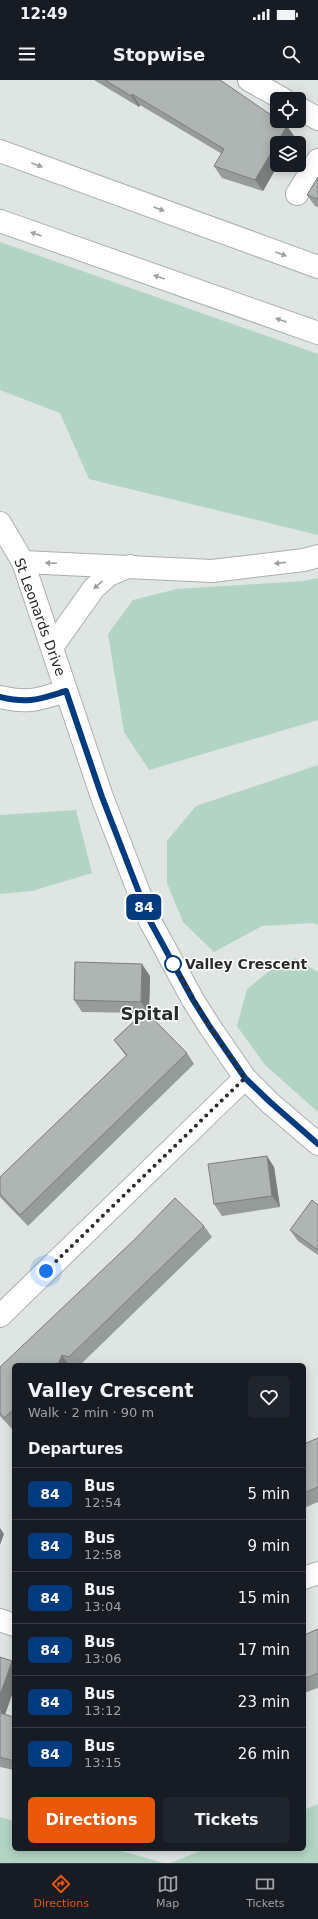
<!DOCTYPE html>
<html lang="en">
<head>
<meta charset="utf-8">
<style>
  :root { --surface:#171b24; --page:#20242c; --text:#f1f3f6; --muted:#9ea1a6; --line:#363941; --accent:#ea580c }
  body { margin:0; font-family:"DejaVu Sans",sans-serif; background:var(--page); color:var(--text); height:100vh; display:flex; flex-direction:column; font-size:15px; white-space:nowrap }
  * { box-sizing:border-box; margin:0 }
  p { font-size:13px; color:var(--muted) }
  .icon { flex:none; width:22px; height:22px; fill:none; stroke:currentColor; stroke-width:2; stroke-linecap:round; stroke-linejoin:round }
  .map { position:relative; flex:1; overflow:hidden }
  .sheet { position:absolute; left:12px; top:1283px; width:294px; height:488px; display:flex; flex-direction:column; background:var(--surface); border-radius:6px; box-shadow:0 2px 10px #0003 }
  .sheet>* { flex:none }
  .badge { padding:0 8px; border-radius:6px; font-size:14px; line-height:26px }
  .tools { position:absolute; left:270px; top:12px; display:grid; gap:8px }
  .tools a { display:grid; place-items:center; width:36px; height:36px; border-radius:6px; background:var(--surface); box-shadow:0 2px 10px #0003; font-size:20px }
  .you { position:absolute; width:20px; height:20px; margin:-10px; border:3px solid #fff; border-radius:50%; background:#1a73e8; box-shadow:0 0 0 6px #1a73e833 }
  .map>.badge { position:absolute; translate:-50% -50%; box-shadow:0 0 0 2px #fff }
  h2 { padding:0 16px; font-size:15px; line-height:36px }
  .round { display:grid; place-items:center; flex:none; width:42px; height:42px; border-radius:6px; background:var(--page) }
  .head { display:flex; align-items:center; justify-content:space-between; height:68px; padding:0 16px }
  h1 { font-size:19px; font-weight:700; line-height:30px }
  .cta { display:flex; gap:8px; margin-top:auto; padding:8px 16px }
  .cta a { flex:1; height:46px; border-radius:6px; background:var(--accent); color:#fff; font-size:16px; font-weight:700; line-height:46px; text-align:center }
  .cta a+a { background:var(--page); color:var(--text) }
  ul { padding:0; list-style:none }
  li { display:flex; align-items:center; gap:12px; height:52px; padding:0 16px; border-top:1px solid var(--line) }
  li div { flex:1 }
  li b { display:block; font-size:15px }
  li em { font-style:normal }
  li .badge { min-width:44px; font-weight:700; text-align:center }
  .status { display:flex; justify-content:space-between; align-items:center; height:28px; padding:0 20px; background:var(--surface); direction:ltr }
  .status svg { height:11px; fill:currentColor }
  header { display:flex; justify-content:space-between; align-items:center; height:52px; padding:0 16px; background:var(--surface); font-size:18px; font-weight:700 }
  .tabs { display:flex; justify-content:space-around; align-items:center; height:56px; border-top:1px solid var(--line); background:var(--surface); font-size:11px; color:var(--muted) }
  .tabs a { display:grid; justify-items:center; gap:2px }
  .tabs .active { color:var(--accent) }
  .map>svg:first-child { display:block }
  .green { fill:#b1d4c4 }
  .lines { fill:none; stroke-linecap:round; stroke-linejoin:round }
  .street-casing { stroke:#aab0ad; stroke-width:24 }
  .secondary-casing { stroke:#aab0ad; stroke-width:24 }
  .highway-casing { stroke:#aab0ad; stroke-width:24 }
  .street { stroke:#fff; stroke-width:22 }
  .secondary { stroke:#fff; stroke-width:22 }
  .highway { stroke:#fff; stroke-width:22 }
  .wall { fill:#969c99 }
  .shaded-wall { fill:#7a7f7d }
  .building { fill:#afb5b2; stroke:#7a7f7d }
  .oneway { fill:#9fa0a0 }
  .line-casing { stroke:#fff; stroke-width:9 }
  .line { stroke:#003b80; stroke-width:6 }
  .walk { stroke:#2a2c2b; stroke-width:4; stroke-dasharray:0 7.2 }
  .stop-dot { fill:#fff; stroke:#003b80; stroke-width:2 }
  .labels { text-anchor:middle; stroke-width:3; stroke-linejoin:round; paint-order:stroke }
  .street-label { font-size:14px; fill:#2a2c2b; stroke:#fff }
  .stop-label { font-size:14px; font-weight:bold; fill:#2a2c2b; stroke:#fff; text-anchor:start }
  .district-label { font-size:18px; font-weight:bold; fill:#292e2b; stroke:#fff }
</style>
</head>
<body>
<div class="status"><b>12:49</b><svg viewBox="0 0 49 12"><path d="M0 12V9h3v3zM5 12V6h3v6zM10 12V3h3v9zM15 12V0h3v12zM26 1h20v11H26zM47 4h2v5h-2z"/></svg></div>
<header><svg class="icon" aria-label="menu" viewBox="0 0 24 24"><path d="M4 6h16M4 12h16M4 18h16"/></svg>Stopwise<svg class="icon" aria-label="search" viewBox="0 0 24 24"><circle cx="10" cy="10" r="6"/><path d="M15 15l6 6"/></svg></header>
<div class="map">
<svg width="318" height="1783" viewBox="0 0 318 1783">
  <rect width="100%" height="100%" fill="#dfe5e2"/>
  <!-- green -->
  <g class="green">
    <polygon points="0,162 318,274 318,455 89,399 60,333 0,310"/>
    <polygon points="318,498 318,640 149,690 124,652 108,554 133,520 177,509 304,501"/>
    <polygon points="318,685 318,845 313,843 262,846 214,872 183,842 167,803 167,761 196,726"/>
    <polygon points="76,730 92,793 32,811 0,814 0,735"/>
    <polygon points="295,878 318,892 318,1032 265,985 237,946 247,909 278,884"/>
    <polygon points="318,1724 318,1783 170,1783 205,1769 304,1769 304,1730"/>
    <polygon points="0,1737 14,1741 14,1769 114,1769 164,1783 0,1783"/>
  </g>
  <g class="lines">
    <!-- street casing -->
    <g class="street-casing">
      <g id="street">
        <polyline points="249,0 283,19"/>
        <polyline points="299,28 318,39"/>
        <polyline points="297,114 318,80"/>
        <polyline points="0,1236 245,998"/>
        <polyline points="304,1498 318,1493"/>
        <polyline points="0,1540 14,1545"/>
      </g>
    </g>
    <!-- secondary casing -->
    <g class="secondary-casing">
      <g id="secondary">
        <polyline points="0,443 23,482 102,717 150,841 193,920 210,947 245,998 270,1023 318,1064"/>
        <path d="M0 617C29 624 39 619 66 611"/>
      </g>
    </g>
    <!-- highway casing -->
    <g class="highway-casing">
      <g id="highway">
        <polyline points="0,71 318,187"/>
        <polyline points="0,141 318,253"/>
        <polyline points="23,482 212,491 304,480 318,476"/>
        <polyline points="52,567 94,508 109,495 130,486"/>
      </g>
    </g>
    <!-- street -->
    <use href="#street" class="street"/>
    <!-- secondary -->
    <use href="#secondary" class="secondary"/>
    <!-- highway -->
    <use href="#highway" class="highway"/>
  </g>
  <!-- wall -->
  <g class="wall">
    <polygon points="94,0 220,0 295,57 277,85 278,85 263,111 222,98 214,86 222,74 140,25 139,27"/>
    <polygon points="318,97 318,127 315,126 307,115"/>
    <polygon points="150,896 149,933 148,933 187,973 194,984 28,1146 0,1117 0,1097 126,976 114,960 143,933 82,932 74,920"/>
    <polygon points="274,1087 280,1127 222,1136 214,1124"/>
    <polygon points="318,1125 318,1175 298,1161 290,1150"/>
    <polygon points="204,1146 212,1157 80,1285 14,1285 14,1347 12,1349 0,1336 0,1287"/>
    <polygon points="318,1358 318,1422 304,1428 304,1364"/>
    <polygon points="318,1549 318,1608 304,1613 304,1555"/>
    <polygon points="0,1577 12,1581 14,1584 14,1609 5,1635 14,1637 14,1690 0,1687"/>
  </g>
  <!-- shaded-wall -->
  <g class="shaded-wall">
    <polygon points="132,14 140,25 139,27 131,16"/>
    <polygon points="287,46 295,57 292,63 277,63 277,85 278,85 263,111 255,100"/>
    <polygon points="142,884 150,896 149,933 141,922"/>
    <polygon points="267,1076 274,1087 280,1127 272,1116"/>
    <polygon points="62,1275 69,1285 58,1285"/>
    <polygon points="0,1448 4,1454 0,1465"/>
    <polygon points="12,1581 14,1584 14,1609 4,1637 0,1630 0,1615"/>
  </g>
  <!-- building -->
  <g class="building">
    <polygon points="105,0 220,0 277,39 277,41 280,41 287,46 255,100 214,86 224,69 132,14 131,16"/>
    <polygon points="318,97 318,119 307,115"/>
    <polygon points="75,882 142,884 141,922 74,920"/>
    <polygon points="145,931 187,973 20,1135 0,1114 0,1097 127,975 114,960"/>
    <polygon points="267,1076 272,1116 214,1124 208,1084"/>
    <polygon points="175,1118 204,1146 69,1277 62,1275 58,1285 14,1285 14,1329 4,1338 0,1333 0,1287 134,1160"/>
    <polygon points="312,1120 318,1125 318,1170 290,1150"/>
    <polygon points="318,1358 318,1407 304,1413 304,1364"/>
    <polygon points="318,1549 318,1593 304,1599 304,1555"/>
    <polygon points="0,1577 12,1581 0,1615"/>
    <polygon points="0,1633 14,1637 14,1681 0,1677"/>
  </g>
  <!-- one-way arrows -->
  <defs><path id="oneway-solid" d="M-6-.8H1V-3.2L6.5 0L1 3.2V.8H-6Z"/></defs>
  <g class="oneway">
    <use href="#oneway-solid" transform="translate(37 85) rotate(20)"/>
    <use href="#oneway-solid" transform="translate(159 129) rotate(20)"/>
    <use href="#oneway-solid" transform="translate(36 154) rotate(-161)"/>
    <use href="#oneway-solid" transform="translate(281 174) rotate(20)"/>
    <use href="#oneway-solid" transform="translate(159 197) rotate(-161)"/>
    <use href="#oneway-solid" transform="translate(281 240) rotate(-161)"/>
    <use href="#oneway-solid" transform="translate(51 483) rotate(-178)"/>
    <use href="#oneway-solid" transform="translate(280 483) rotate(173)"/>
    <use href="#oneway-solid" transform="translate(98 505) rotate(137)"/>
  </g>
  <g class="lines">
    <!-- line casing -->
    <g class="line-casing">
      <path id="line" d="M0 617C29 624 39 619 66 611L102 717 150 841 193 920 210 947 245 998 270 1022 318 1064"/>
    </g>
    <!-- line -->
    <use href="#line" class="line"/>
    <!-- walk -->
    <polyline class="walk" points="46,1191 245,998 210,947 171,880 173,884"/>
  </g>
  <!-- markers -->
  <circle class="stop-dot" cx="173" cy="884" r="8"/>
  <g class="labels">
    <!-- street labels -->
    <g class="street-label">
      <text transform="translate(40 537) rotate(70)" y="5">St Leonards Drive</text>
    </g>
    <!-- stop labels -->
    <g class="stop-label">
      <text x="185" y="889">Valley Crescent</text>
    </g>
    <!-- district labels -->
    <g class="district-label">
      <text x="150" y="940">Spital</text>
    </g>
  </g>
</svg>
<div class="tools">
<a><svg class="icon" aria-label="locate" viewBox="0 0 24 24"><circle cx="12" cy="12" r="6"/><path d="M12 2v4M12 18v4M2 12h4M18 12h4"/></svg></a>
<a><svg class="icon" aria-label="layers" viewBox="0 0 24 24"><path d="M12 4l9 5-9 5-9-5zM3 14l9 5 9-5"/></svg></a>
</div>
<div class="you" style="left:46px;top:1191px"></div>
<b class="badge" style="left:144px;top:827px;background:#003b80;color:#fff">84</b>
<section class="sheet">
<div class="head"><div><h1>Valley Crescent</h1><p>Walk · 2 min · 90 m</p></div><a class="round"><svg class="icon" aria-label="heart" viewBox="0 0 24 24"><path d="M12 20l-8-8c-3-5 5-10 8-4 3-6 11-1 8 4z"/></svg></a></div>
<h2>Departures</h2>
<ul>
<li><span class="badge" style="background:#003b80;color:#fff">84</span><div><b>Bus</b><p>12:54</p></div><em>5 min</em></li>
<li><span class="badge" style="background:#003b80;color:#fff">84</span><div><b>Bus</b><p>12:58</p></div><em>9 min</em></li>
<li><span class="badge" style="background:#003b80;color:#fff">84</span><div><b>Bus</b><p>13:04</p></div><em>15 min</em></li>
<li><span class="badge" style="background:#003b80;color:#fff">84</span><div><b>Bus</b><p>13:06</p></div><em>17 min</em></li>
<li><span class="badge" style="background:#003b80;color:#fff">84</span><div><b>Bus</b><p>13:12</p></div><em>23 min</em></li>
<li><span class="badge" style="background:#003b80;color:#fff">84</span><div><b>Bus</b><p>13:15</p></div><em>26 min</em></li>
</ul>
<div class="cta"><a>Directions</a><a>Tickets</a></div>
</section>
</div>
<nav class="tabs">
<a class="active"><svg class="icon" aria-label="directions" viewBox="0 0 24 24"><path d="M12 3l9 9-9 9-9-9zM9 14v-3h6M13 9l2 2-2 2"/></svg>Directions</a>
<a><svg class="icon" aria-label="map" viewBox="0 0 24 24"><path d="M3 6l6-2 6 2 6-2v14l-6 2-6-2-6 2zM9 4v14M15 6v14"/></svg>Map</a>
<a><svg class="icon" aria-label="tickets" viewBox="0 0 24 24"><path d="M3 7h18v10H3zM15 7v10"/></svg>Tickets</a>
</nav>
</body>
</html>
